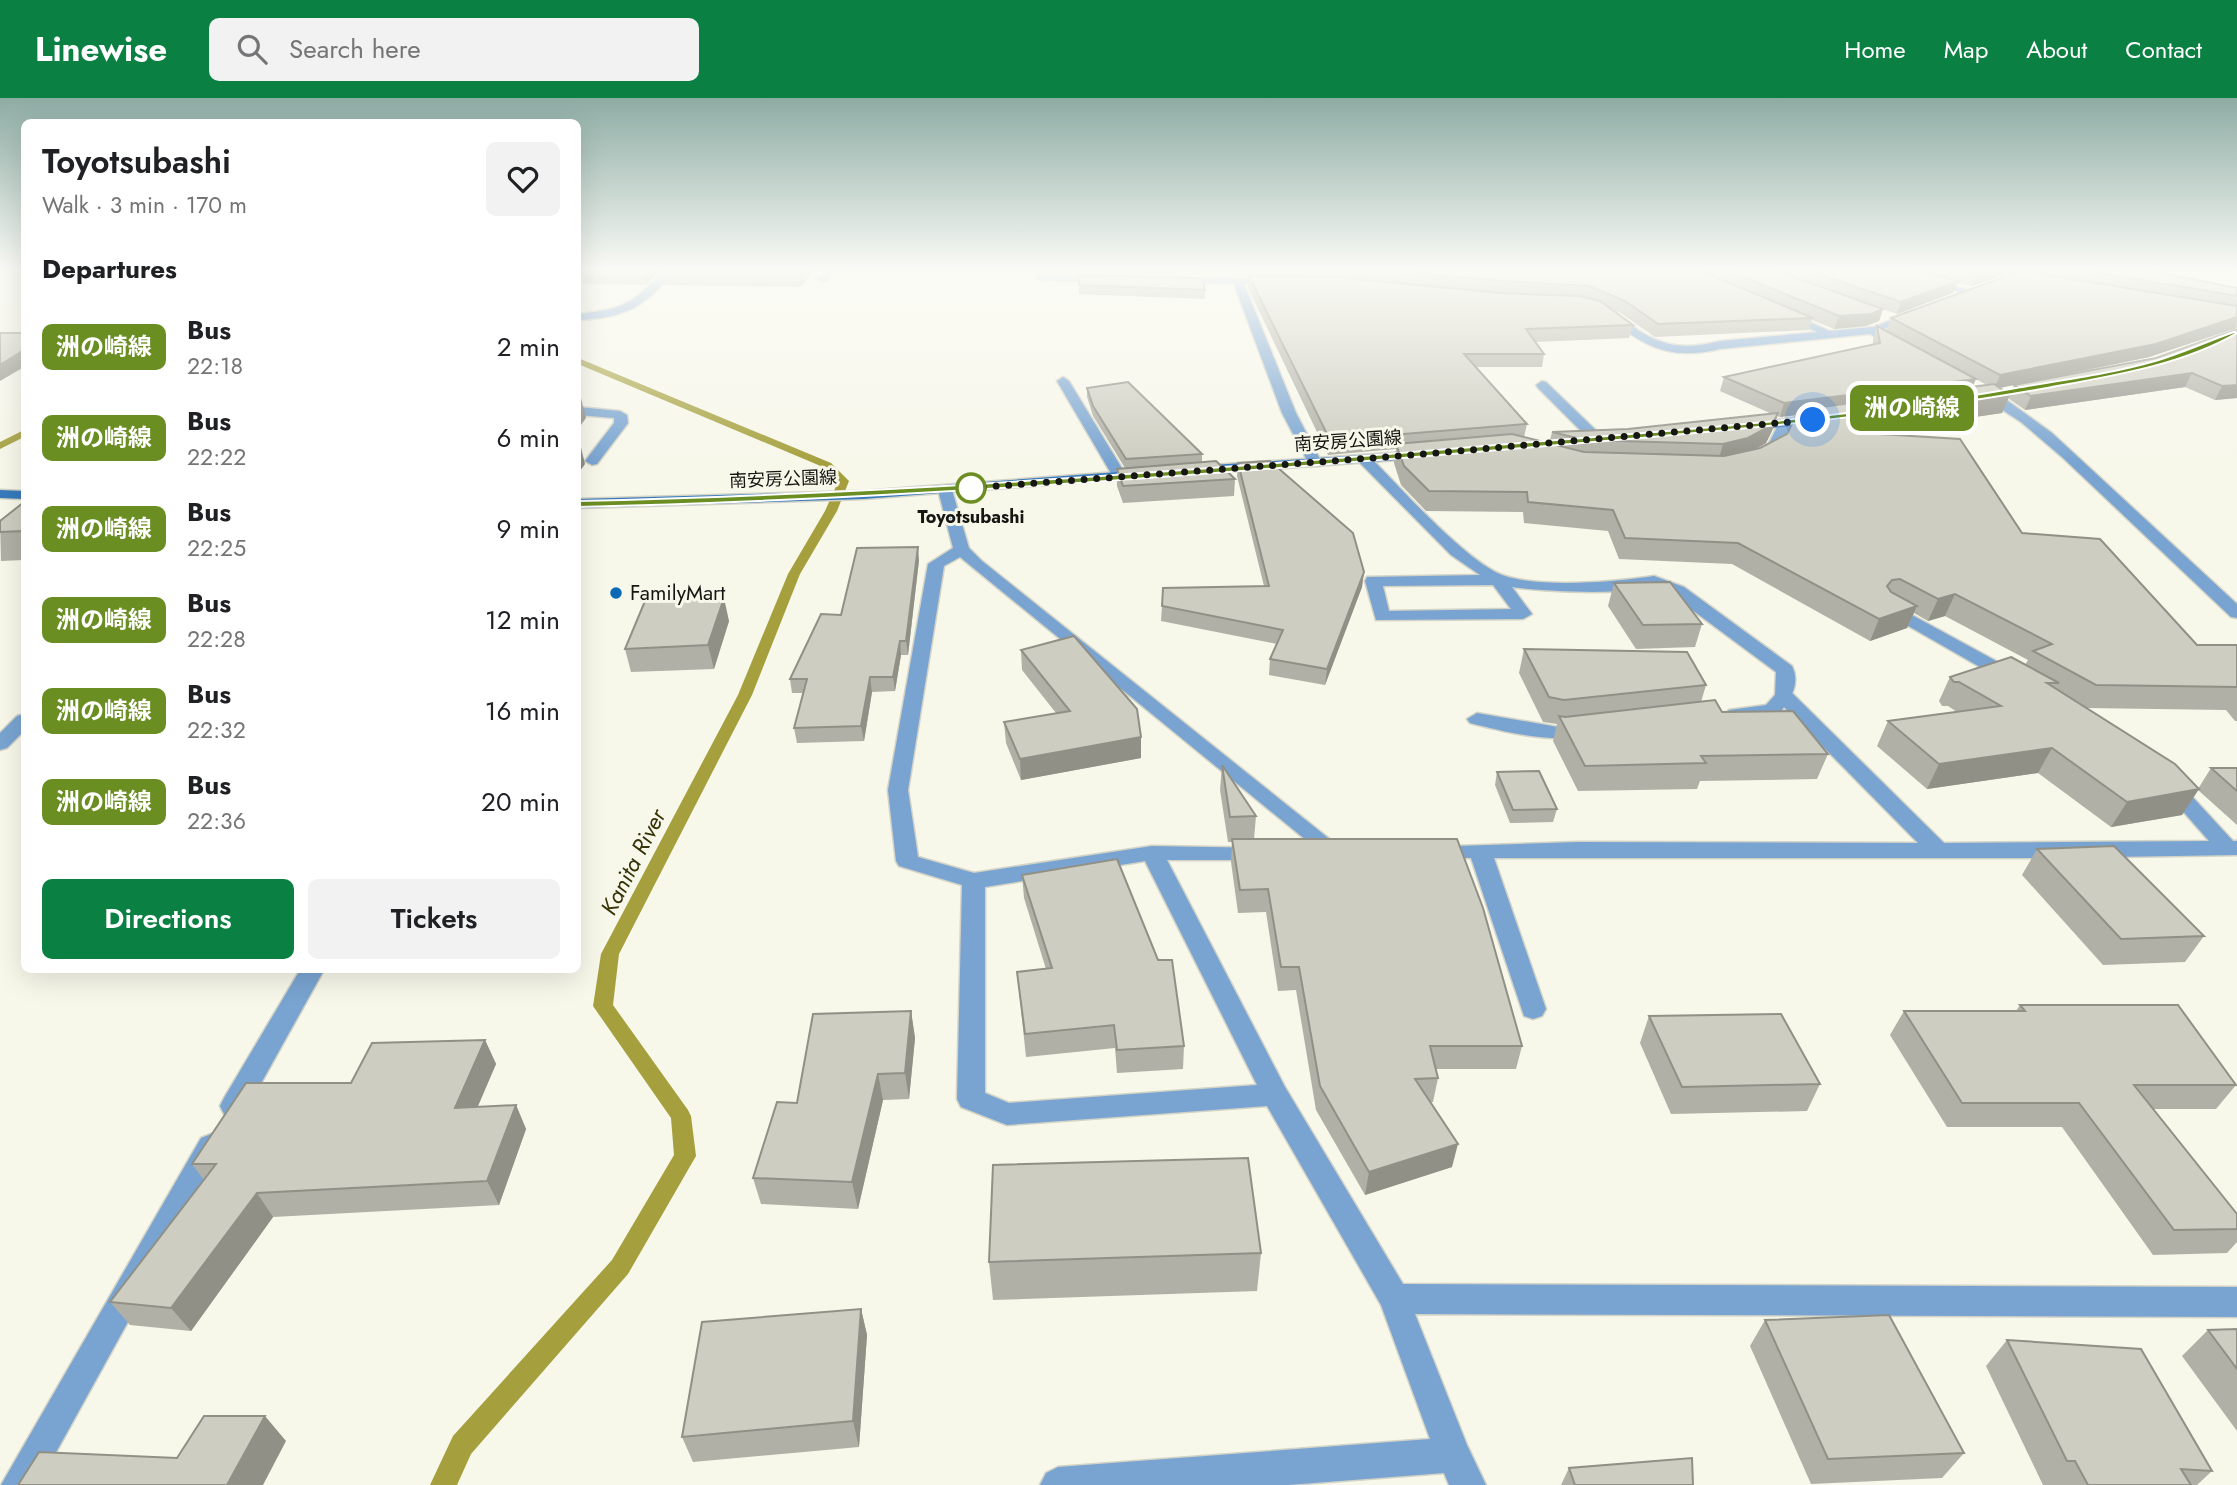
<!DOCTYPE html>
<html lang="en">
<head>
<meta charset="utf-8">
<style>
  :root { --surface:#fff; --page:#f2f2f2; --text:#202124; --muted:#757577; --accent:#0b8043 }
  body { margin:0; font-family:Jost,"Noto Sans JP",sans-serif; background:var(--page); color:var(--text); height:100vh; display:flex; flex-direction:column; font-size:26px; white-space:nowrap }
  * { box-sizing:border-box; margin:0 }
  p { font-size:23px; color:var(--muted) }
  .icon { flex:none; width:38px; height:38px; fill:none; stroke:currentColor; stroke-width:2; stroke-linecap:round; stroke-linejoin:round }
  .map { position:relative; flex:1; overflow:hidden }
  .sheet { position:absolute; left:21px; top:21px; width:560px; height:854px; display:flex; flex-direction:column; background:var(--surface); border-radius:10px; box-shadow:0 7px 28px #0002 }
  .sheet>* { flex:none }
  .badge { padding:0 14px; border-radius:10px; font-size:24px; line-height:46px }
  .you { position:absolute; width:35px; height:35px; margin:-18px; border:5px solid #fff; border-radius:50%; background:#1a73e8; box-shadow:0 0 0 10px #1a73e833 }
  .map>.badge { position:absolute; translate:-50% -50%; box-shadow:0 0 0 4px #fff }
  h2 { padding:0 21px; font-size:26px; line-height:63px }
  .round { display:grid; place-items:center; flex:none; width:74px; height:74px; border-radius:10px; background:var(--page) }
  .headline { display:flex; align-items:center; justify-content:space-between; height:119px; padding:0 21px }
  h1 { font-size:33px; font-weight:600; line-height:52px }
  .primary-button { display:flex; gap:14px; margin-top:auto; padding:14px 21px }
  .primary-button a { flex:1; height:80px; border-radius:10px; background:var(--accent); color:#fff; font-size:28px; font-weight:600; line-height:80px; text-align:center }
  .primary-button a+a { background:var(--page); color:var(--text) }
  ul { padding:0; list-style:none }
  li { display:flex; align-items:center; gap:21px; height:91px; padding:0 21px }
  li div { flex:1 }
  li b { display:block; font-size:26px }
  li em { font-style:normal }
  li .badge { min-width:77px; font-weight:700; text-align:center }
  header { display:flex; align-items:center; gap:42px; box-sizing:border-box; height:98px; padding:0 35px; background:var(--accent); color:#fff }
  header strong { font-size:33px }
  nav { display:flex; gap:38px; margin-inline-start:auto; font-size:24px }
  .search { width:490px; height:63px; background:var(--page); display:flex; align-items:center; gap:18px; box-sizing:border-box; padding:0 24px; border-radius:10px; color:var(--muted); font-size:26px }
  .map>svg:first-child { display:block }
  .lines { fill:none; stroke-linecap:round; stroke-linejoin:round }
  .stream { fill:#a5a03d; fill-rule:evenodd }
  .lane-casing { stroke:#d3d3c7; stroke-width:3 }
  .street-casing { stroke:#d3d3c7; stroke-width:3 }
  .secondary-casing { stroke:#d3d3c7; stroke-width:3 }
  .lane { fill:#79a4d1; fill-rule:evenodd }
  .street { fill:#79a4d1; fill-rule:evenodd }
  .secondary { fill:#377abc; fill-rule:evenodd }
  .wall { fill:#b1b0a6; fill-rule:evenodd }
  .shaded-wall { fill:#909087 }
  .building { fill:#cecdc1; stroke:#909087; stroke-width:2 }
  .line { fill:#6b8e23; stroke:#fff; stroke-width:2 }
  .walk { stroke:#161612; stroke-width:7; stroke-dasharray:0 12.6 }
  .stop-dot { fill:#fff; stroke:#6b8e23; stroke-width:3.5 }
  .poi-dot { fill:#0a68b5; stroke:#f7f7ea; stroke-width:2.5 }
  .labels { text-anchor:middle; stroke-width:6; stroke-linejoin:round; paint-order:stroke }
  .far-street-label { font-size:18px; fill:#161612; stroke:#f7f7ea }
  .far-stop-label { font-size:18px; font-weight:bold; fill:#161612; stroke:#f7f7ea }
  .poi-label { font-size:21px; fill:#161612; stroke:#f7f7ea; text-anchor:start }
  .water-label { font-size:23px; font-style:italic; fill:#353307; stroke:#f7f7ea }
</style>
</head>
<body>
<header>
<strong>Linewise</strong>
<div class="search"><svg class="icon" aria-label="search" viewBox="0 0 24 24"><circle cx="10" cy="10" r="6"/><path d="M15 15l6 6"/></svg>Search here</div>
<nav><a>Home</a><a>Map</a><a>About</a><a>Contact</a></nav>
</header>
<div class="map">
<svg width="2237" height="1387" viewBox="0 0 2237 1387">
  <rect width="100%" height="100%" fill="#f7f7ea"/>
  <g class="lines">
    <!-- stream -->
    <g class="stream">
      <polygon points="578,260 831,365 849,383 837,413 800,476 752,597 619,856 613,907 688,1012 691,1018 696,1058 628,1176 471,1356 457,1387 430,1387 453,1338 612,1162 674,1057 671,1020 593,908 601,856 738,597 788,476 825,413 838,384 823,369 578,266"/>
      <polygon points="24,332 24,339 0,351 0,344"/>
    </g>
    <!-- lane casing -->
    <g class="lane-casing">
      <g id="lane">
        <path d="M664 172H675C645 209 625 220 578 222V216C625 211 632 206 664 172Z"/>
        <polygon points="1878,172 1895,172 1980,195 1975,198"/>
        <polygon points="1912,214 1922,216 1876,234 1866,232"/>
        <polygon points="1781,215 1789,215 1837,236 1827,238 1781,219"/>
        <polygon points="1063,279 1069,283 1126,377 1124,380 1114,380 1112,377 1057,283"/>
        <polygon points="1542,283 1546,284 1603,339 1603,345 1593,345 1538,290 1536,287"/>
        <polygon points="578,309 620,313 627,317 628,325 597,366 592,367 585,363 614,325 614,320 578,317"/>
        <path d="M1654 478 1684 489 1792 568C1801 586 1790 602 1779 616L1736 622 1729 620 1726 616 1729 612 1766 607 1775 597 1776 574 1672 497 1648 487 1646 483Z"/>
        <path d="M1477 615 1558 629H1589L1592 633 1589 637C1552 646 1506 634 1470 625L1467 621Z"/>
      </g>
    </g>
    <!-- street casing -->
    <g class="street-casing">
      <g id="street">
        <polygon points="825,172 835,172 827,183 819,183 818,181"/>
        <polygon points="1041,177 1105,178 1110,181 1105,184 1037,182 1037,178"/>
        <polygon points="1176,179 1281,182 1281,186 1277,187 1244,186 1296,315 1322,365 1320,368 1310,368 1282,315 1234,186 1172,184 1172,180"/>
        <path d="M1610 213C1620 217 1629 225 1638 232 1665 250 1689 251 1720 243L1872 229 1906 248 1896 251 1870 236 1720 251C1670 263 1645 249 1606 218L1604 216Z"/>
        <polygon points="1980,288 2008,303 2052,335 2237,506 2237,520 2231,519 2062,359 2021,324 1976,295 1976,289"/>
        <path d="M1786 321 1793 325C1785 341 1777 365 1754 361V355L1768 347 1779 325Z"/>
        <path d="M1364 357 1369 358C1398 387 1469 467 1505 478 1543 490 1614 484 1654 478L1662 483C1647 500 1537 493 1512 489L1532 516 1523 521 1376 522 1365 483 1367 479 1480 477 1451 457 1359 364V358ZM1493 487 1511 511 1389 513 1383 488Z"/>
        <path d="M945 388 952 392 969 450 982 463 1347 755 1344 760 1336 762 1328 760 960 459 944 468 908 692 918 759 974 775 1152 748 1267 750 1270 755 1267 760 1259 762H1167L1285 989 1403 1186 2237 1189V1219L1415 1216 1467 1347 1486 1387H1449L1444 1375 1288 1387H1040L1046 1375 1058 1369 1430 1341 1381 1207 1267 1008 1007 1027 961 1009 957 1001 962 787 899 768 896 763 888 692 928 466 953 450 938 392ZM1145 763 1257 987 1009 1005 985 995V789Z"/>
        <polygon points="1890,505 2020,576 2022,580 2020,584 2006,584 1884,514 1881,510 1884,506"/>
        <polygon points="1784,592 1791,594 1944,745 2209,743 2159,686 2162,681 2176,681 2233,743 2237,743 2237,757 2050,760 1494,760 1546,911 1542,918 1533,921 1524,918 1471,760 1426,759 1423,754 1426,749 1578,744 1918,745 1777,602 1774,598"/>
        <polygon points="24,616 24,633 7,650 0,652 0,635 17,618"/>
        <polygon points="300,872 324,872 244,1016 234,1019 224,1016 220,1008 224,1000"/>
        <polygon points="211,1036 221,1040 225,1048 38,1387 1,1387 201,1040"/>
      </g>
    </g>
    <!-- secondary casing -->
    <g class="secondary-casing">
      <g id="secondary">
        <polygon points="1822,317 1827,318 1827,324 1746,333 1739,329 1746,325"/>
        <polygon points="1421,353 1426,354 1426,360 1198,376 1191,372 1198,368"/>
        <polygon points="1145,372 1150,373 1152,376 1150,379 863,401 578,410 578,401 863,393"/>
        <polygon points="0,392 24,393 24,401 0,400"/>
      </g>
    </g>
    <!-- lane -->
    <use href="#lane" class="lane"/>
    <!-- street -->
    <use href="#street" class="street"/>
    <!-- secondary -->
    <use href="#secondary" class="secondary"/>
  </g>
  <!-- wall -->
  <g class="wall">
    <polygon points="580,172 660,172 646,187 583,186"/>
    <polygon points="662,172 813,172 801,189 665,187"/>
    <polygon points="1079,172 1200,172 1200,176 1079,175"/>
    <path d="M1235 172H2148L2237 190V230L2149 259 2054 279 2156 260 2237 231V300L2215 302 2185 289 2025 312 2008 300 2002 315 1880 333V336L2022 435 2197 547H2237V623H2235L2226 612 2086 610 2198 691 2211 670H2237V727L2198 692 2182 717 2111 729 2038 675 1927 691 1877 648 1888 623 1957 614 1948 608H1942L1939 603 1950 579 2025 567 2028 562 1945 518 1928 523 1914 515 1907 530 1870 543 1732 466 1619 461 1608 433 1524 425 1523 414 1426 413 1401 387 1394 365 1396 351 1328 357 1248 190 1249 178H1287L1237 176ZM2015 173 2018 174 1891 220 1886 233 1987 287 1973 289 1877 228 1873 241V246L1724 279 1720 293 1772 316 1628 331 1552 334 1549 346 1524 339 1527 326 1476 269H1542L1544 256 1535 244 1629 240 1633 227 1610 210 1622 216 1655 239 1809 232 1812 222 1834 231 1866 228 1879 223 1883 211 1897 216 1953 195 1958 185 1972 188ZM2014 287 2010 297 1999 290ZM1797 317 1787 336 1760 350 1755 351 1766 345 1772 333 1777 318 1780 319Z"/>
    <polygon points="1079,177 1205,192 1205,201 1079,196"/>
    <polygon points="1087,290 1202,356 1202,364 1235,381 1234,398 1123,405 1117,388 1117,371 1125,370 1093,318 1087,299"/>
    <polygon points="1238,365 1364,474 1362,489 1325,587 1269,577 1270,561 1277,546 1161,523 1162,508 1264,488 1237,378"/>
    <polygon points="24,404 24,462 1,463 0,423"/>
    <polygon points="919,462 908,557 901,557 895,593 872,594 864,643 797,645 794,630 803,595 792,595 790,581 841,517"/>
    <polygon points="1614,485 1702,526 1695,549 1636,551 1608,508"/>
    <polygon points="729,523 714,571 631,574 625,551"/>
    <polygon points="1524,551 1706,587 1701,604 1722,614 1828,656 1817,681 1700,683 1697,691 1578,693 1553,643 1557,626 1543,624 1519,575"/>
    <polygon points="1021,552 1141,660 1021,682 1006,645 1004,624 1056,615 1022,572"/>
    <polygon points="1222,667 1256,718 1254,741 1522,948 1516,971 1436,971 1438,980 1433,1004 1431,1004 1452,1069 1365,1097 1316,1012 1296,892 1278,893 1266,814 1238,815 1231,764 1232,744 1228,744 1220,692"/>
    <polygon points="1497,674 1557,711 1553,724 1510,725 1495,687"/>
    <polygon points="2037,751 2204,838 2185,864 2103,867 2022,777"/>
    <polygon points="1022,777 1184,948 1183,971 1117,975 1115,950 1026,959 1017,874 1046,871 1024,800"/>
    <polygon points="2020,907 2236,987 2216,1011 2153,1011 2237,1116 2237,1144 2227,1155 2153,1157 2062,1029 1947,1029 1890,937 1904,913 2016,913"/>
    <polygon points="911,913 915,940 909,1001 883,1002 858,1111 761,1106 753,1080"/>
    <polygon points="1649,918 1820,986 1807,1013 1671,1016 1640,945"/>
    <polygon points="485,942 496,966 477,1009 516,1007 526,1031 499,1107 273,1119 191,1233 130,1227 110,1204 204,1082 192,1066 351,985"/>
    <polygon points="1261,1155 1257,1193 993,1202 989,1164"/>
    <polygon points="861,1211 867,1237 859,1349 693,1364 682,1339"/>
    <polygon points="1765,1222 1964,1355 1942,1380 1811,1386 1750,1248"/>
    <polygon points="2237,1231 2237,1333 2182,1258 2208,1232"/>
    <polygon points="2007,1242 2212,1373 2197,1387 2043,1387 1986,1268"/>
    <polygon points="1569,1370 1693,1387 1561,1387"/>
  </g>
  <!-- shaded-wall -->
  <g class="shaded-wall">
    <polygon points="642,172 660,172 646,187"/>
    <polygon points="799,172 813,172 801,189"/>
    <polygon points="1990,172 2016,172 2015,173 1972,188 1977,176"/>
    <polygon points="1958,183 1953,195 1897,216 1901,204"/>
    <polygon points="1883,211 1879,223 1866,228 1834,231 1839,218"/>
    <polygon points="2237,219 2236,230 2149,259 1994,291 2000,277"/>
    <polygon points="24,252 24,269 0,283 0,267"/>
    <polygon points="2192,275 2185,289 2025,312 2031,298"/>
    <polygon points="1976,281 1970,295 1780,319 1784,305"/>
    <polygon points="2237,287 2237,300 2215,302 2222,288"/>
    <polygon points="578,288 586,320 578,331"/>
    <polygon points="2010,297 2002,315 1872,334 1879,316"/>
    <polygon points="1778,315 1772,333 1766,345 1742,359 1718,364 1723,346"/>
    <polygon points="578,337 585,366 578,376"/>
    <polygon points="918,449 919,462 908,557 906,543"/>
    <polygon points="1364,474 1362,489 1325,587 1327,571"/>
    <polygon points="1955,496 1945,518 1928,523 1938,501"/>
    <polygon points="724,500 729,523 714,571 708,547"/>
    <polygon points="1917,508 1907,530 1870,543 1879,521"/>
    <polygon points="900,543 901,557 895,593 893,579"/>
    <polygon points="870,579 872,594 864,643 861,628"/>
    <polygon points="1141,639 1141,660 1021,682 1020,661"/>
    <polygon points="2052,650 2038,675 1927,691 1939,666"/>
    <polygon points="2199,691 2182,717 2111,729 2127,704"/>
    <polygon points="911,913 915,940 909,1001 905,975"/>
    <polygon points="485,942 496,966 467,1034 455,1010"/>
    <polygon points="878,976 883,1002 858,1111 852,1084"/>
    <polygon points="516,1007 526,1031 499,1107 487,1083"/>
    <polygon points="1458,1046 1452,1069 1365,1097 1369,1074"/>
    <polygon points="257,1095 273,1119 191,1233 171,1210"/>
    <polygon points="861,1211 867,1237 859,1349 853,1323"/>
    <polygon points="265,1318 286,1343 263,1387 227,1387"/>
  </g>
  <!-- building -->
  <g class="building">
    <polygon points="1386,172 1708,172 1708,176 1813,220 1658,226 1625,203 1589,188 1500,183"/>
    <polygon points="1726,172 1774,172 1883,211 1871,216 1839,218"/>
    <polygon points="1806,172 1916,172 1958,183 1901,204"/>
    <polygon points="1959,172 1990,172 1977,176"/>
    <polygon points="2082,172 2148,172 2237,190 2237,198"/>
    <polygon points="2021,173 2237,208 2237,219 2156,246 2000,277 1891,220"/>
    <polygon points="1079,177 1202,180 1205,192 1079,187"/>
    <polygon points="1249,178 1335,179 1500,195 1579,198 1600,203 1633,227 1526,231 1544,256 1464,256 1527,326 1330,342"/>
    <polygon points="1877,228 1976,281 1784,305 1724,279 1880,245"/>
    <polygon points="2237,231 2237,287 2222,288 2192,275 2031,298 2014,287 2156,260"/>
    <polygon points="0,235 24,235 24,252 0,267"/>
    <polygon points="1128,284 1202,356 1126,361 1093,308 1087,290"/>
    <polygon points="1994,286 2010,297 1879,316 1880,336 1960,341 2022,435 2100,441 2197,547 2237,547 2237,589 2096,587 2033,553 2052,546 1955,496 1938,501 1900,481 1892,482 1887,488 1891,494 1917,508 1879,521 1738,445 1625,440 1613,412 1528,404 1527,394 1429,393 1404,368 1396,346 1512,336 1584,354 1724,358 1760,350 1787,336 1799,312"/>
    <polygon points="1778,315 1772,327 1748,340 1723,346 1585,342 1552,334 1628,331"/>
    <polygon points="1216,363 1235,381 1123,388 1117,371"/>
    <polygon points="1270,363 1353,435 1364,474 1327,571 1270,561 1283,532 1162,508 1163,490 1269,488 1238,365"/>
    <polygon points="24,404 24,433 0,434 0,423"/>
    <polygon points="918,449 906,543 900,543 893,579 870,579 861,628 794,630 807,581 790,581 821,516 841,517 857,450"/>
    <polygon points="1670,484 1702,526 1643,527 1614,485"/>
    <polygon points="724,500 708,547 625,551 645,503"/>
    <polygon points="1074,538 1137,611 1141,639 1020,661 1004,624 1070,613 1021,552"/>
    <polygon points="1524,551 1687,554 1706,587 1564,602 1549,599"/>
    <polygon points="2011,559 2059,585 2047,585 2175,666 2199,691 2127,704 2052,650 1939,666 1888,623 2001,608 1959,584 1954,584 1950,579"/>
    <polygon points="1715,602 1722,614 1793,613 1828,656 1701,658 1706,665 1585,668 1559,618 1565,619"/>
    <polygon points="1222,667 1256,718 1230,719"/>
    <polygon points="2211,670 2237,670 2237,693"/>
    <polygon points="1539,673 1557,711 1513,712 1497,674"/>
    <polygon points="1232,741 1457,741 1483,810 1522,948 1430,948 1438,980 1415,981 1458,1046 1369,1074 1320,988 1299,869 1281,869 1268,791 1240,792"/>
    <polygon points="2114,748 2204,838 2121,841 2037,751"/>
    <polygon points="1117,761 1158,862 1172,862 1184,948 1117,952 1114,927 1025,936 1017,874 1052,870 1022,777"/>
    <polygon points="2020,907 2178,907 2236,987 2134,987 2237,1116 2237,1131 2174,1132 2079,1005 1962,1005 1904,913 2025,913"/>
    <polygon points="911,913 905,975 878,976 852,1084 753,1080 777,1004 797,1005 813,916"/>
    <polygon points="1781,916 1820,986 1682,989 1649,918"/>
    <polygon points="485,942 455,1010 516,1007 487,1083 257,1095 171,1210 110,1204 216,1066 192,1066 246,985 351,985 372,945"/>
    <polygon points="1248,1060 1261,1155 989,1164 993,1067"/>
    <polygon points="861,1211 853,1323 682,1339 702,1224"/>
    <polygon points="1889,1217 1964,1355 1828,1361 1765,1222"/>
    <polygon points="2237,1231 2237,1271 2208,1232"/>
    <polygon points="2007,1242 2141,1251 2212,1373 2181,1371 2191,1387 2088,1387 2075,1363 2067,1363"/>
    <polygon points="204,1318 265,1318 227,1387 18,1387 39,1354 177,1360"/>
    <polygon points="1692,1360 1693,1387 1575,1387 1569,1370"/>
  </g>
  <!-- sky -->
  <linearGradient id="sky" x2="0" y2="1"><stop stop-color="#8daca4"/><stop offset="0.47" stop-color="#fbfbf6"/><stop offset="1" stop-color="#fbfbf6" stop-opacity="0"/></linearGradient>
  <rect width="2237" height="366" fill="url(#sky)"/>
  <!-- line -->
  <path class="line" d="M2234 234 2237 235C2182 267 2112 278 2047 290 1908 315 1769 329 1629 341 1279 371 929 401 578 409L573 406 578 403C896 396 1214 371 1532 344 1694 331 1856 319 2016 290 2062 282 2110 276 2155 263 2182 255 2208 243 2234 234Z"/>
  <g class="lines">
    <!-- walk -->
    <polyline class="walk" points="971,390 1412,357 1813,322"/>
  </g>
  <!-- markers -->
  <circle class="stop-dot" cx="971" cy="390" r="14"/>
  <circle class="poi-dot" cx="616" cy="495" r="7"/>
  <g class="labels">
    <!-- far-street labels -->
    <g class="far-street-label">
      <text transform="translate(1348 343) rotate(-4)" y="6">南安房公園線</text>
      <text transform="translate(783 381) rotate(-2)" y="6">南安房公園線</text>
    </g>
    <!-- far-stop labels -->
    <g class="far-stop-label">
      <text x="971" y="425">Toyotsubashi</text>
    </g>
    <!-- poi labels -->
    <g class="poi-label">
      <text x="630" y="502">FamilyMart</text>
    </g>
    <!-- water labels -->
    <g class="water-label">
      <text transform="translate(633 764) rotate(-63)" y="8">Kanita River</text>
    </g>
  </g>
</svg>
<div class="you" style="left:1813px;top:322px"></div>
<b class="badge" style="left:1912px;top:310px;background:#6b8e23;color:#fff">洲の崎線</b>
<section class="sheet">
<div class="headline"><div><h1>Toyotsubashi</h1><p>Walk · 3 min · 170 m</p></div><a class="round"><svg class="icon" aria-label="heart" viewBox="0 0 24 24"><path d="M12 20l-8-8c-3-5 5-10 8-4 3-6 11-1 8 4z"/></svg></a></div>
<h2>Departures</h2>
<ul>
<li><span class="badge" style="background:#6b8e23;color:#fff">洲の崎線</span><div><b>Bus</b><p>22:18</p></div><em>2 min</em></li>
<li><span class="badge" style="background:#6b8e23;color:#fff">洲の崎線</span><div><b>Bus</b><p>22:22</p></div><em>6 min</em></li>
<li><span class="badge" style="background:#6b8e23;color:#fff">洲の崎線</span><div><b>Bus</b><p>22:25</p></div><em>9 min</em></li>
<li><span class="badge" style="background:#6b8e23;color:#fff">洲の崎線</span><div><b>Bus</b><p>22:28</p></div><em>12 min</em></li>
<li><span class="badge" style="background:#6b8e23;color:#fff">洲の崎線</span><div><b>Bus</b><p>22:32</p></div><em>16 min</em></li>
<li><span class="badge" style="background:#6b8e23;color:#fff">洲の崎線</span><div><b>Bus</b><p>22:36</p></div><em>20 min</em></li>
</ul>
<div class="primary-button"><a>Directions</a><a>Tickets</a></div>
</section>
</div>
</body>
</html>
